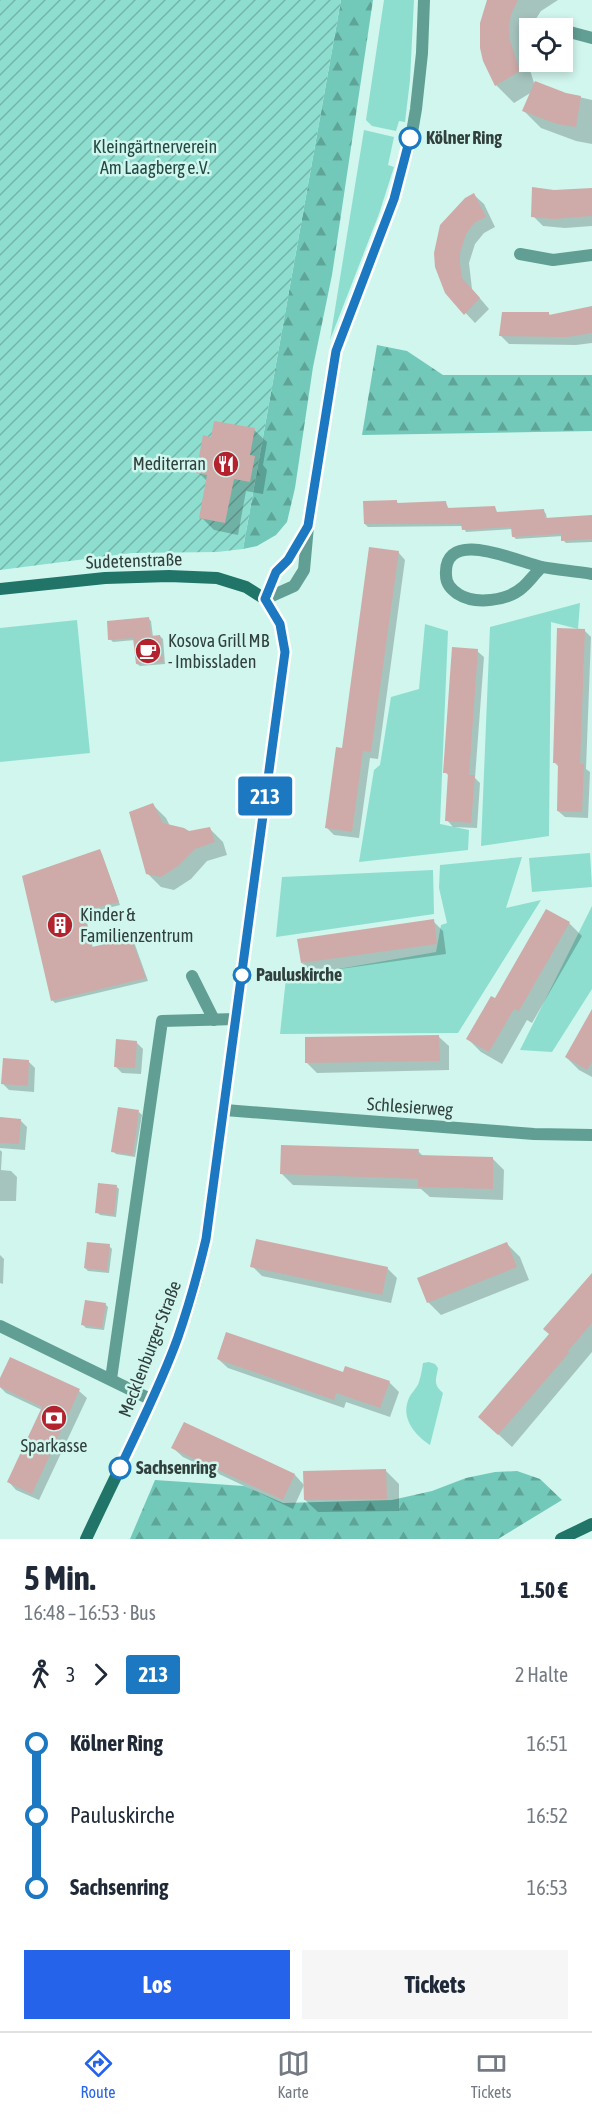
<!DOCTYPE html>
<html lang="de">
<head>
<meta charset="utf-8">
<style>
  :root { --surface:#fff; --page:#f6f6f7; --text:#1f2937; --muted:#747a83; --line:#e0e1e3; --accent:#2563eb }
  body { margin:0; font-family:"Asap Condensed",sans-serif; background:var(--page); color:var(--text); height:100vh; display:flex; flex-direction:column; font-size:22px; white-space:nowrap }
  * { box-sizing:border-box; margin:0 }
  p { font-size:20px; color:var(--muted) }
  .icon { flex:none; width:33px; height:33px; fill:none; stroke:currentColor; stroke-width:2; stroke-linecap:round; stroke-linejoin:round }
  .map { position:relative; height:1539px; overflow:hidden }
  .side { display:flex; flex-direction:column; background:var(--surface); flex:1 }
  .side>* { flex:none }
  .badge { padding:0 12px; border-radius:4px; font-size:21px; line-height:39px }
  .fabs { position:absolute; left:519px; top:18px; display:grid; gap:12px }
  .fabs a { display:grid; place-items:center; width:54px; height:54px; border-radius:0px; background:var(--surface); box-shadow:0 3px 9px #0003; font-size:30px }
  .map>.badge { position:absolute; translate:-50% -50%; box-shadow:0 0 0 3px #fff }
  .legs { display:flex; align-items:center; gap:9px; height:66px; padding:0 24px; font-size:20px }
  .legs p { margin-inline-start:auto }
  .headline { display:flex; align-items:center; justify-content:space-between; height:102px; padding:0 24px }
  h1 { font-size:33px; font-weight:700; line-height:45px }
  .primary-button { display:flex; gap:12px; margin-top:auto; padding:12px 24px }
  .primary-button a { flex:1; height:69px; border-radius:0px; background:var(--accent); color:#fff; font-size:24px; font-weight:700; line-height:69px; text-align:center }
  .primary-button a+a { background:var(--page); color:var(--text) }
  ul { padding:0 24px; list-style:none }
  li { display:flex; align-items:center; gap:21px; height:72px; font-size:22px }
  li i { display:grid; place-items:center; width:9px; height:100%; margin:0 8px; background:currentColor }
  li i::after { content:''; width:15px; height:15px; margin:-8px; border:4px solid; border-radius:50%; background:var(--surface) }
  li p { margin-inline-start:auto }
  li:first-child i { background:linear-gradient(#0000 50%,currentColor 0) }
  li:last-child i { background:linear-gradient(currentColor 50%,#0000 0) }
  .tab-bar { display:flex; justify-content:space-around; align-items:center; height:84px; border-top:2px solid var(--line); background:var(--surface); font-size:16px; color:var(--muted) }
  .tab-bar a { display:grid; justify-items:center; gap:3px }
  .tab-bar .active { color:var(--accent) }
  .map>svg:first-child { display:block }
  .green { fill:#8ddecf }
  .forest { fill:url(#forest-firs) }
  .garden { fill:url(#garden-furrows) }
  .shadow { fill:#0003 }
  .building { fill:#ceaba8 }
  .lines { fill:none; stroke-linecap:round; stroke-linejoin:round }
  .street { stroke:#619e93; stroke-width:12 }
  .secondary { stroke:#217468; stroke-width:12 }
  .line-1-casing { stroke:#fff; stroke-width:14 }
  .line-1 { stroke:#1c78c0; stroke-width:9 }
  .stop-1-dot { fill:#fff; stroke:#1c78c0; stroke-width:3 }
  .labels { text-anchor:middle; stroke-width:5; stroke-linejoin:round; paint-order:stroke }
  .stop-label { font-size:18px; font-weight:bold; fill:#31403d; stroke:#d0f6ee; text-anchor:start }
  .park-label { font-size:18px; fill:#224a43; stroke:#d0f6ee }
  .poi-label { font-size:18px; fill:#31403d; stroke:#d0f6ee; text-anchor:start }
  .street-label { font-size:18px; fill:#31403d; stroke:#d0f6ee }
</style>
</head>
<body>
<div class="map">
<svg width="592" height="1539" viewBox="0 0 592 1539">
  <defs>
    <pattern id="forest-firs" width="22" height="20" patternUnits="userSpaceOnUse" patternTransform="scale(1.5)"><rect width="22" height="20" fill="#72c9b9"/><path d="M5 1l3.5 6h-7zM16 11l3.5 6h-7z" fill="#5ea598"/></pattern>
    <pattern id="garden-furrows" width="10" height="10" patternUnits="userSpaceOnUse" patternTransform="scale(1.5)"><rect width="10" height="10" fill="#8ddecf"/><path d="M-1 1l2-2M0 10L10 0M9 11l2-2" fill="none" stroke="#74b5a9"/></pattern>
  </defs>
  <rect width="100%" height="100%" fill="#d0f6ee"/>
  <!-- green -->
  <g class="green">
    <polygon points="384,0 414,0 410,80 405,122 399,121 396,131 372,126 366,120"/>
    <polygon points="364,130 394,137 388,165 394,167 379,214 330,340"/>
    <polygon points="580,603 578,629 551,622 549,836 481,846 490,627"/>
    <polygon points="77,620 90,753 0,762 0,628"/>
    <polygon points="425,624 448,631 440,824 469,830 468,850 359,862 374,770 380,765 391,697 419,689"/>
    <polygon points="590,853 592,887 532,892 529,858"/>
    <polygon points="522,857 506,908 541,900 458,1033 280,1034 286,978 436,952 441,925 447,923 439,888 440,865"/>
    <polygon points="433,870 434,914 276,937 282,877"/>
    <polygon points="592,906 592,989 552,1052 520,1050"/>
    <path d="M429 1362 435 1364 438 1368C436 1380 433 1384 443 1393L430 1445C415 1435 400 1418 409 1398 412 1392 417 1388 419 1382 421 1376 422 1369 423 1363Z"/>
  </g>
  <!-- forest -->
  <g class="forest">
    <polygon points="341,0 373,0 332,275 313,367 295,488 287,522 276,535 257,546 243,549"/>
    <polygon points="377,345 407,351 443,375 592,375 592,431 362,435"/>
    <polygon points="517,1471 540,1479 562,1500 498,1539 130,1539 155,1480 244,1486 283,1503 392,1500 432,1491 466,1478 495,1472"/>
  </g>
  <!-- garden -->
  <polygon class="garden" points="0,0 341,0 243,549 217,552 132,553 0,570"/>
  <!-- shadow -->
  <g class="shadow">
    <polygon points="489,0 558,0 541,11 530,28 526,45 527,60 534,83 566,94 592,100 592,144 576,141 541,128 524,111 532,92 514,103 496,85"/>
    <polygon points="592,189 592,226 565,228 543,226 533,216 554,191"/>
    <polygon points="474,195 484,204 495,227 484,233 475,244 469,263 472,289 489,309 475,323 446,292"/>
    <polygon points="592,307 592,343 576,345 509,344 501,336 548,313 551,316"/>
    <polygon points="254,430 267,442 263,465 267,470 263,494 246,491 238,535 214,530 201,517 208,482 198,472 212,438"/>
    <polygon points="396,501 399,504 446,503 449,509 495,507 498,514 544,511 546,514 547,519 592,517 592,542 566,543 563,540 563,536 516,539 513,536 513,529 466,532 463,526 368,527 365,524"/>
    <polygon points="398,552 405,560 378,759 370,758 359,838 334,835 326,827 343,750"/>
    <polygon points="149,619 151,621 153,637 160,636 163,639 165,664 140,666 137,664 135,640 113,642 110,639"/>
    <polygon points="584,630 591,637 586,769 590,772 588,818 565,817 558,811 560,768 554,762"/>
    <polygon points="477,651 484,657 475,778 480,783 477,828 453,827 447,820 450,777 445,772"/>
    <polygon points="153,805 166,818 170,826 189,832 210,829 223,842 227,855 207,861 191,879 174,890 161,887 148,874"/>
    <polygon points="100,851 102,854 120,905 85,914 93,948 131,939 134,942 148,981 55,1003 53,1001"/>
    <polygon points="433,921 443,931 446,954 312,973 302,963"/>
    <polygon points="569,923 582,936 532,1023 527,1020 502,1064 481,1052 468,1039 496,1000"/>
    <polygon points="592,1015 592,1077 579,1070 566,1057"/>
    <polygon points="439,1037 449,1046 449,1070 317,1073 307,1063"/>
    <polygon points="136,1042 143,1049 141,1074 122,1073 115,1066"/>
    <polygon points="29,1062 35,1068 34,1092 9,1090 3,1084"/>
    <polygon points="139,1112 142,1115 135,1157 116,1154 113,1151"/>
    <polygon points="0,1119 20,1120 27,1127 25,1150 0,1148"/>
    <polygon points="0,1150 2,1152 1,1170 11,1171 17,1177 16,1201 0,1201"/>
    <polygon points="418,1151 424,1157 493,1159 504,1170 503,1200 430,1197 421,1189 293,1185 282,1174"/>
    <polygon points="117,1187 119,1189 116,1217 100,1215 97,1212"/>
    <polygon points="507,1244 520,1257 529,1280 441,1315 428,1302"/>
    <polygon points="109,1246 112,1249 109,1273 88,1271 85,1268"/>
    <polygon points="0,1255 4,1259 3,1284 0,1283"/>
    <polygon points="252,1266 387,1268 397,1278 391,1303 262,1276"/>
    <polygon points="592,1287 592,1352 512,1447 480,1417"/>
    <polygon points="105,1304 108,1307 104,1330 86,1328 83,1325"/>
    <polygon points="218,1359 344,1374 389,1382 399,1392 390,1417 346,1402 344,1408 228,1368"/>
    <polygon points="0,1382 79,1391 87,1398 39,1500 16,1490 9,1482 42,1410 6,1393 0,1387"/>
    <polygon points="185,1424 295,1475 304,1485 293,1509 183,1457 173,1448"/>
    <polygon points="386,1471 399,1484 399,1511 318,1512 305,1500"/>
  </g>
  <!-- building -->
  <g class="building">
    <polygon points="487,0 518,0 511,14 509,27 510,41 520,71 495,86 483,61 480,48 480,23"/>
    <polygon points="535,81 566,93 581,96 576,127 557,124 522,111"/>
    <polygon points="532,187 554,190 592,188 592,216 554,219 531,217"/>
    <polygon points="474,193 486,217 474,223 466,234 460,253 460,264 462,278 480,298 464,315 445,293 435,267 434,253 440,225 465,198"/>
    <polygon points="592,306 592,333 567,337 499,336 502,312 549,312 549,315"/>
    <polygon points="214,421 255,428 250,455 255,456 250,482 234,479 225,523 199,518 207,475 196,473 203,435 211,437"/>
    <polygon points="397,500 397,503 446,501 447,508 495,506 496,512 544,509 545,518 592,515 592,539 561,541 561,534 512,537 511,527 462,530 461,524 364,524 363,501"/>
    <polygon points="369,547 399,551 371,752 363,751 352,832 325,828 336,747 342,748"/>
    <polygon points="149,617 151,636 160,635 163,662 136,664 133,638 108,640 107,621"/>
    <polygon points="557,628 585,629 580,764 584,764 582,812 557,811 558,763 553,763"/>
    <polygon points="452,647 478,649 469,775 475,775 471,823 445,821 448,773 443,773"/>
    <polygon points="153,803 163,823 184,828 189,831 210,827 215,842 195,849 178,866 161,877 146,874 129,812"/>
    <polygon points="100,849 119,902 83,911 92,947 131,938 146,978 51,1001 22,876"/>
    <polygon points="546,909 570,922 519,1011 514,1009 489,1052 466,1039 491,996 495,998"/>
    <polygon points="434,919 437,944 301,963 297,939"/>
    <polygon points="592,1009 592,1062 587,1070 565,1057"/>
    <polygon points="439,1035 440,1061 305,1063 305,1037"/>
    <polygon points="116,1039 137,1041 135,1068 114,1067"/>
    <polygon points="3,1058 29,1060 28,1086 1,1084"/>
    <polygon points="118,1107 139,1110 133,1155 111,1152"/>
    <polygon points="0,1117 21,1119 19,1144 0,1143"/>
    <polygon points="281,1145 419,1149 418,1155 493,1157 493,1189 418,1187 418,1179 280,1174"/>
    <polygon points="98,1183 117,1185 114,1215 95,1213"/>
    <polygon points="256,1239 388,1267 382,1295 250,1267"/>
    <polygon points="87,1242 110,1244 107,1271 84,1268"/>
    <polygon points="507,1242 517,1267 427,1303 417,1278"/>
    <polygon points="592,1273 592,1323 568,1351 569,1353 498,1435 478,1417 549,1334 543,1329"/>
    <polygon points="85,1300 106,1303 102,1328 81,1325"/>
    <polygon points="226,1332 343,1372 345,1366 390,1381 380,1408 336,1393 334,1400 217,1359"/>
    <polygon points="10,1357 80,1389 32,1494 7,1482 42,1407 0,1387 0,1378"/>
    <polygon points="184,1422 295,1474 283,1500 171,1448"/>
    <polygon points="386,1469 387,1499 304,1500 303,1471"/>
  </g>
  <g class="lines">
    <!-- street -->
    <g class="street">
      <polyline points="562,30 592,38"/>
      <polyline points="520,254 553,260 592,255"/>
      <path d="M542 567C535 573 530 581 523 587 508 601 475 605 458 594 451 589 446 584 446 575 443 526 518 562 542 567 558 570 575 571 592 574"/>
      <polyline points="265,599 294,586 304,570 308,526 336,351 394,199 411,138 416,109 422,53 424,0"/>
      <polyline points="265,599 276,572 288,560 305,533"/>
      <polyline points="192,976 214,1020"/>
      <polyline points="225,1110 534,1134 592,1135"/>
      <polyline points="0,1326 152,1400"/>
      <polyline points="111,1379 162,1021 236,1019"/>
    </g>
    <!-- secondary -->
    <g class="secondary">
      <path d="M0 589 105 578 169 576 217 578 246 587 265 599 280 624 285 652 206 1240C198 1274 190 1308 176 1341 150 1409 117 1473 86 1539"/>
      <polyline points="561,1539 592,1524"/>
    </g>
  </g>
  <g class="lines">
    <!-- line-1 casing -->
    <g class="line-1-casing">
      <path id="line-1" d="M120 1468C140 1425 162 1382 178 1337 189 1305 198 1273 206 1239L285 652 280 624 265 599 276 572 288 560 308 526 336 351 394 199 410 138"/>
    </g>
    <!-- line-1 -->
    <use href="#line-1" class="line-1"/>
  </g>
  <!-- icons -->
  <defs>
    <g id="restaurant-disc" transform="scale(1.35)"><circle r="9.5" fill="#b4222e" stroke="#d0f6ee"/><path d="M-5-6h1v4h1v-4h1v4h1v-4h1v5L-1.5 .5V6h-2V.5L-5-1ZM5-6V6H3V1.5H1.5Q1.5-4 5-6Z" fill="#fff"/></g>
    <g id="cafe-disc" transform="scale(1.35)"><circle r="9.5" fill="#b4222e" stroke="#d0f6ee"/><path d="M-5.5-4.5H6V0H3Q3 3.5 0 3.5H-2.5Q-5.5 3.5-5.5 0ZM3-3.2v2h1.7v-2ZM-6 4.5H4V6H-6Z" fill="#fff"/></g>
    <g id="building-disc" transform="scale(1.35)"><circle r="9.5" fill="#b4222e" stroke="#d0f6ee"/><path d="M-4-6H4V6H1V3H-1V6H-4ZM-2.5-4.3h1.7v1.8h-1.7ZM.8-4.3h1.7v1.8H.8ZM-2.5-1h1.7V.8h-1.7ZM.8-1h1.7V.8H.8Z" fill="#fff"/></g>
    <g id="bank-disc" transform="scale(1.35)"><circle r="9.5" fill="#b4222e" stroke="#d0f6ee"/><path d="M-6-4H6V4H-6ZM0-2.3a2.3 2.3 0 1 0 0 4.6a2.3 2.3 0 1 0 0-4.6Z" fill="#fff"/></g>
  </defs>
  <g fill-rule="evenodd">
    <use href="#restaurant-disc" x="226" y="464"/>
    <use href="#cafe-disc" x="148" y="651"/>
    <use href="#building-disc" x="60" y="925"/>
    <use href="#bank-disc" x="54" y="1418"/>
  </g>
  <!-- markers -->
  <g class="stop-1-dot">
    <circle cx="410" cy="138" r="10"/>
    <circle cx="242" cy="975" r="8"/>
    <circle cx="120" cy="1468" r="10"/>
  </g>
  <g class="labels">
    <!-- stop labels -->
    <g class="stop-label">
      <text x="426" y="144">Kölner Ring</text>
      <text x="256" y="981">Pauluskirche</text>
      <text x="136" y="1474">Sachsenring</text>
    </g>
    <!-- park labels -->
    <g class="park-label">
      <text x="155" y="153">Kleingärtnerverein<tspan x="155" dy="21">Am Laagberg e.V.</tspan></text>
    </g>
    <!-- poi labels -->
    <g class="poi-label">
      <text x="206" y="470" text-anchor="end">Mediterran</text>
      <text x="168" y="647">Kosova Grill MB<tspan x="168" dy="21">- Imbissladen</tspan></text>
      <text x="80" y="921">Kinder &amp;<tspan x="80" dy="21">Familienzentrum</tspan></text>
      <text x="54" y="1452" text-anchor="middle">Sparkasse</text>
    </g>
    <!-- street labels -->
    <g class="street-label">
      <text transform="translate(134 561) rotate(-2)" y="6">Sudetenstraße</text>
      <text transform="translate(410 1107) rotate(4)" y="6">Schlesierweg</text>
      <text transform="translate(150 1349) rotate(-69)" y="6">Mecklenburger Straße</text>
    </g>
  </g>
</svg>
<div class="fabs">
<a><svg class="icon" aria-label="locate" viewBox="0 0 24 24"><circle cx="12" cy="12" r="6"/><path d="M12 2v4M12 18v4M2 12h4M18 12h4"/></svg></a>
</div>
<b class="badge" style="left:265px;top:796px;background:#1c78c0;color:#fff">213</b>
</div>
<section class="side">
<div class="headline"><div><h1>5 Min.</h1><p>16:48 – 16:53 · Bus</p></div><b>1.50 €</b></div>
<div class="legs"><svg class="icon" aria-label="walk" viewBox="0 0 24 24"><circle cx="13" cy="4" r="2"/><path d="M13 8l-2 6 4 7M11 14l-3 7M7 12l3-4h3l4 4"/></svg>3<svg class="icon" aria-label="forward" viewBox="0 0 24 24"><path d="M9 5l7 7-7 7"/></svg><b class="badge" style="background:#1c78c0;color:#fff">213</b><p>2 Halte</p></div>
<ul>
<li><i style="color:#1c78c0"></i><b>Kölner Ring</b><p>16:51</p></li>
<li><i style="color:#1c78c0"></i><span>Pauluskirche</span><p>16:52</p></li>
<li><i style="color:#1c78c0"></i><b>Sachsenring</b><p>16:53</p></li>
</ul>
<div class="primary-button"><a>Los</a><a>Tickets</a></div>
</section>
<nav class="tab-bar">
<a class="active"><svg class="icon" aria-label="directions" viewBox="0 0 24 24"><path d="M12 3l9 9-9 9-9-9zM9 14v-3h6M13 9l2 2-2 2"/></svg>Route</a>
<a><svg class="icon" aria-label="map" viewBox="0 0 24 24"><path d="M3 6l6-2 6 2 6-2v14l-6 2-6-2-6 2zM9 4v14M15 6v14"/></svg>Karte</a>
<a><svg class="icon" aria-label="tickets" viewBox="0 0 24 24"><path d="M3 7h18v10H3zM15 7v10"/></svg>Tickets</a>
</nav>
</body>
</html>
